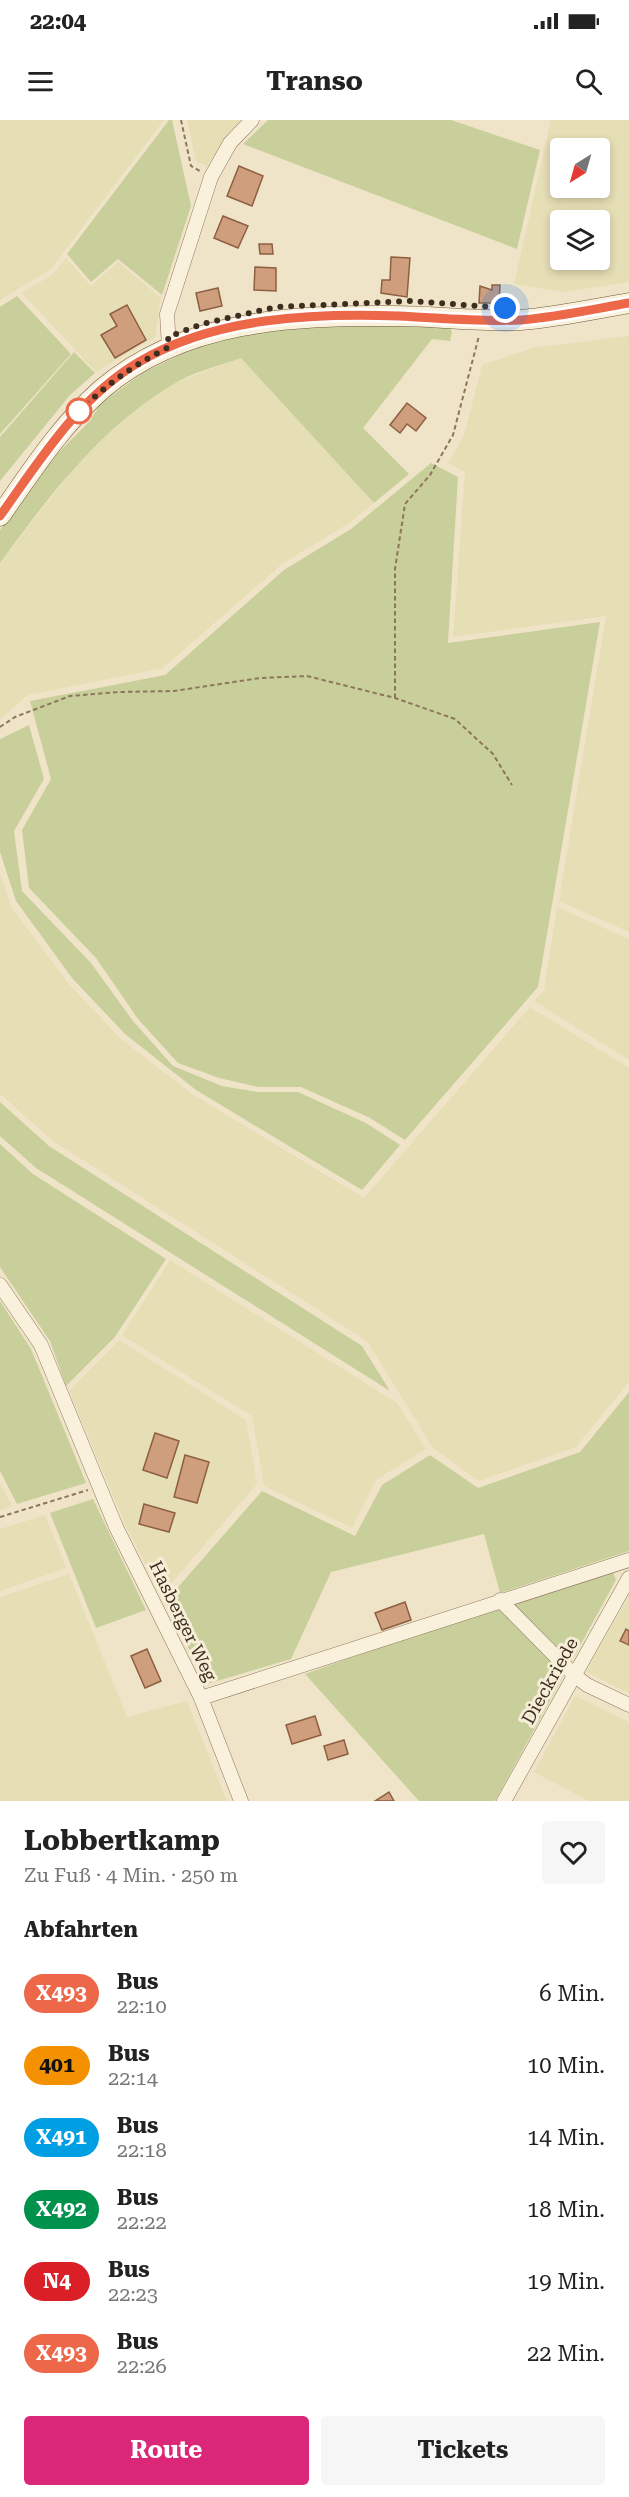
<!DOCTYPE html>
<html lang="de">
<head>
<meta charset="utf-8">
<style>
  :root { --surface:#fff; --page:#f6f6f6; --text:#222; --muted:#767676; --accent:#db2777 }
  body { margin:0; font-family:"Roboto Serif",serif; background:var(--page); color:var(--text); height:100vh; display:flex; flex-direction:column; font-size:22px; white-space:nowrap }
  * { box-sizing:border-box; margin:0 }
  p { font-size:20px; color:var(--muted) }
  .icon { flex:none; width:33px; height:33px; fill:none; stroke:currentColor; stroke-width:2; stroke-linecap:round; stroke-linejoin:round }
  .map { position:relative; height:1681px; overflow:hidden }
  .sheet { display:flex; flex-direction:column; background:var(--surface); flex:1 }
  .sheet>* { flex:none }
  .badge { padding:0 12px; border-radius:20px; font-size:21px; line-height:39px }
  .needle { width:39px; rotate:217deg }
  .controls { position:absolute; left:550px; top:18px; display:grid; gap:12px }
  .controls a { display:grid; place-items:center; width:60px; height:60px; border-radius:6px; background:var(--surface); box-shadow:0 3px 9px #0003; font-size:30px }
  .you { position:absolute; width:30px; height:30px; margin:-15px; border:4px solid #fff; border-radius:50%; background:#1a73e8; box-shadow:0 0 0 9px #1a73e833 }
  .map>.badge { position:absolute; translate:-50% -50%; box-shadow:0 0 0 3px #fff }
  h2 { padding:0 24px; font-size:22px; line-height:54px }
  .round { display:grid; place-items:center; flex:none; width:63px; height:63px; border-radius:6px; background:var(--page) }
  .summary { display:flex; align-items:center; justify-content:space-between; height:102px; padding:0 24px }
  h1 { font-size:28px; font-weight:700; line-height:45px }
  .action { display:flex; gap:12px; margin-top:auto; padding:12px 24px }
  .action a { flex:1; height:69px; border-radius:6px; background:var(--accent); color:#fff; font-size:24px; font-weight:700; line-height:69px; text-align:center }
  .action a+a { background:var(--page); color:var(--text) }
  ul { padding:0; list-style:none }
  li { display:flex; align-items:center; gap:18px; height:72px; padding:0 24px }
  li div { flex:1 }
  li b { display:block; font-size:22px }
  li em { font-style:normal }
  li .badge { min-width:66px; font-weight:700; text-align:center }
  .status { display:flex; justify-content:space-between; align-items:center; height:42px; padding:0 30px; background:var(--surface); direction:ltr }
  .status svg { height:16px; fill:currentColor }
  header { display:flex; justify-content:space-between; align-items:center; height:78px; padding:0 24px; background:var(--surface); font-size:27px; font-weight:700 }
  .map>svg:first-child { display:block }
  .farmland { fill:#e6deb5; fill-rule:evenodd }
  .green { fill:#c9cf9b }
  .building { fill:#cf9f7d; stroke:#8d5f41; stroke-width:1.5 }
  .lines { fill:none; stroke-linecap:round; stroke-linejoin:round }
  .street-casing { stroke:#8d765c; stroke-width:15 }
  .secondary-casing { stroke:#6f573f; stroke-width:21 }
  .path { stroke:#8d765c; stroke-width:2; stroke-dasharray:4.5 3; stroke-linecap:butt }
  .street { stroke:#faf1dc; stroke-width:14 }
  .secondary { stroke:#faf1dc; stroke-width:20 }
  .line-casing { stroke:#fff; stroke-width:14 }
  .line { stroke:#ed6849; stroke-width:9 }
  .walk { stroke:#3d2e20; stroke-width:6; stroke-dasharray:0 10.8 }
  .stop-dot { fill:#fff; stroke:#ed6849; stroke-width:3 }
  .labels { text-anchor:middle; stroke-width:6; stroke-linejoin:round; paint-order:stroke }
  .street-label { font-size:18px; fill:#3d2e20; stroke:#f7eed8 }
</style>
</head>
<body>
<div class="status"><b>22:04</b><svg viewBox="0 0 49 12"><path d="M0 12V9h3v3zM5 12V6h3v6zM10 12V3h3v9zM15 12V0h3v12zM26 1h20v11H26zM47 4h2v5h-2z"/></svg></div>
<header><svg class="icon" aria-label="menu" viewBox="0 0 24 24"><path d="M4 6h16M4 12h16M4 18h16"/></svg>Transo<svg class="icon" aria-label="search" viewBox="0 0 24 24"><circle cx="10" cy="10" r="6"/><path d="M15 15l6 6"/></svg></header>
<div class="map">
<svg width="629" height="1681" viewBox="0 0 629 1681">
  <rect width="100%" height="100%" fill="#f0e4c8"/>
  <!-- farmland -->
  <g class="farmland">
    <polygon points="0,0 164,0 50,150 0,180"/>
    <polygon points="187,0 241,0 227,14 207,46 196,41"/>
    <path d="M551 0H629V162L564 172 514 164ZM561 28H600V68H561ZM561 100H600V140H561Z"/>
    <polygon points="66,138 91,166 118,142 161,178 155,217 96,252 22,173 53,154"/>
    <polygon points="629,216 629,812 559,781 606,496 453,517 465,352 448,343 464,316 482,245 533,228"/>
    <polygon points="241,238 374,383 349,403 282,444 163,548 28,575 0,599 0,443 81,339 123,298 174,263"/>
    <polygon points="0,753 11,786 67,862 120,918 192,974 364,1078 530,887 629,948 629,1262 576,1327 479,1361 433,1328 367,1221 53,1021 0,974"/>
    <polygon points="557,787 629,819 629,940 534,881 544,870"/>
    <polygon points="170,1140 397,1283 426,1329 376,1360 352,1408 264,1366 252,1296 122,1215"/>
    <polygon points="119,1220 246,1300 257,1364 161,1475 125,1404 69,1271"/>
    <polygon points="0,1363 12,1386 0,1390"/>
    <polygon points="45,1395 66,1448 0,1471 0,1409"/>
    <polygon points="69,1454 127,1597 187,1581 227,1681 0,1681 0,1477"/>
    <polygon points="629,1475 629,1573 586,1552"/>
    <polygon points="575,1576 629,1602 629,1681 589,1681 534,1652"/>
  </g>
  <!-- green -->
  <g class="green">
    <polygon points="169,0 172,0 191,86 162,175 118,139 91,162 67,134"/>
    <polygon points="268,0 451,0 540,30 517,129 243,24"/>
    <polygon points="17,176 71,234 0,314 0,187"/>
    <path d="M300 206H430L449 207 452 211 450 221 432 219 363 308 409 354 374 383 241 238C219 246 192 252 172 265 99 309 50 375 0 443V410L49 342 90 301 100 284 144 252 194 228 256 212Z"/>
    <polygon points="74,232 95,253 70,275 0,361 0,317"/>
    <polygon points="431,343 458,357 448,523 600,502 538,867 405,1020 370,998 301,967 258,967 219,958 178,943 138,899 96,838 29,768 22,710 51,659 30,581 165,555 284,450 351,409"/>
    <polygon points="29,605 44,659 14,711 22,771 91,843 133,901 173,946 222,966 258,972 298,972 366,1003 400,1025 362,1070 196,970 125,914 72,858 16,781 0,732 0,619"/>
    <polygon points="0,982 49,1026 362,1226 390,1271 36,1048 0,1016"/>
    <polygon points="0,1024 33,1054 166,1139 115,1217 66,1266 50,1221 0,1147"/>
    <polygon points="0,1181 31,1229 86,1363 17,1384 0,1351"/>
    <polygon points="629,1272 629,1431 500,1473 484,1414 331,1452 291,1539 207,1564 165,1482 262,1371 355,1416 382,1365 430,1335 478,1368 580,1332"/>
    <polygon points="93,1379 146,1490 96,1508 50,1393"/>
    <polygon points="610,1445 616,1460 495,1681 419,1681 305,1554"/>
  </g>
  <!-- building -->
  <g class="building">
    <polygon points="239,46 263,56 252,86 227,76"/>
    <polygon points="223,96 248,106 238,128 214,118"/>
    <polygon points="259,124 272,124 273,134 260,134"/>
    <polygon points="391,137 410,138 407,177 381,173 382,160 390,160"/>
    <polygon points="255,147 276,148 276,171 254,170"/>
    <polygon points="492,165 500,165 499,183 479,183 480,166 492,170"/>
    <polygon points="218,168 222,186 200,191 196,173"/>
    <polygon points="127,185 146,220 115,238 101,215 117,206 110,194"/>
    <polygon points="407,283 426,298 416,311 407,304 400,313 390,305"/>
    <polygon points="155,1313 179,1321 167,1358 143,1350"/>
    <polygon points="185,1335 209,1342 197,1383 174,1377"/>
    <polygon points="144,1384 175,1393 169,1412 139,1404"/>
    <polygon points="405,1482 411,1500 382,1510 375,1493"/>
    <polygon points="626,1509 629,1511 629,1525 620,1521"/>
    <polygon points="147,1529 161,1561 145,1568 131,1536"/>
    <polygon points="315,1596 321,1615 292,1624 286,1605"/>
    <polygon points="344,1620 348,1634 328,1640 324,1626"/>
    <polygon points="389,1672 394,1681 375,1681"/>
  </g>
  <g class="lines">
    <!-- street casing -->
    <g class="street-casing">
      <g id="street">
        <polyline points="169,227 167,194 211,57 230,23 252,0"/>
        <polyline points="0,1165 41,1225 116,1407 201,1578 241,1681"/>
        <polyline points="500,1480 574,1555 587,1565 629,1585"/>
        <polyline points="201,1578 629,1440"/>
        <polyline points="504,1681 629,1458"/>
      </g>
    </g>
    <!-- secondary casing -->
    <g class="secondary-casing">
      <path id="secondary" d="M0 396C31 352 61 305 102 269 183 200 293 195 394 196 437 196 479 202 521 200 557 197 594 189 629 183"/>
    </g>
    <!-- path -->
    <g class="path">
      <polyline points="181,0 191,46 200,51"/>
      <polyline points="395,578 395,449 405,384 430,355 453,315 479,216"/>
      <polyline points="0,607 15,597 70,576 119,572 174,571 260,558 307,556 395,578 455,599 493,634 512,665"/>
      <polyline points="0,1397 88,1370"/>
    </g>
    <!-- street -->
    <use href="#street" class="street"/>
    <!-- secondary -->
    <use href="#secondary" class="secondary"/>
  </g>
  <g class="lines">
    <!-- line casing -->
    <g class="line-casing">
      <path id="line" d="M0 396C40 340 78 278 139 242 215 197 313 193 399 196 440 198 481 202 521 200 557 197 594 189 629 183"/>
    </g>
    <!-- line -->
    <use href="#line" class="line"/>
    <!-- walk -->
    <path class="walk" d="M79 291C106 265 135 244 169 227L168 217 202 204 276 187 411 181 505 188"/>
  </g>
  <!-- markers -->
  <circle class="stop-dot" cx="79" cy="291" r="12"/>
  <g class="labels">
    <!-- street labels -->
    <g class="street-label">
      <text transform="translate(183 1501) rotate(64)" y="6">Hasberger Weg</text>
      <text transform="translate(550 1561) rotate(-61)" y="6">Dieckriede</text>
    </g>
  </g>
</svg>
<div class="controls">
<a><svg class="needle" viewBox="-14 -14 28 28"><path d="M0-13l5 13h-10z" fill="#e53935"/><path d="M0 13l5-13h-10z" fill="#767676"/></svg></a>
<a><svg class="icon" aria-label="layers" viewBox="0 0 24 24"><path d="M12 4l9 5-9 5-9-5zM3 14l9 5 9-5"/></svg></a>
</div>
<div class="you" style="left:505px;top:188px"></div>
</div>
<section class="sheet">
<div class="summary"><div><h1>Lobbertkamp</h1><p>Zu Fuß · 4 Min. · 250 m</p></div><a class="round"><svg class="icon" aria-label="heart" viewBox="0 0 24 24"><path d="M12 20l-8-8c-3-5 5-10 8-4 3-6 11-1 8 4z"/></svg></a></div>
<h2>Abfahrten</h2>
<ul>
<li><span class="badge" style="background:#ed6849;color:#fff">X493</span><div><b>Bus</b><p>22:10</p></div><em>6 Min.</em></li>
<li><span class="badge" style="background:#f39100;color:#111">401</span><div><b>Bus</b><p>22:14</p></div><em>10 Min.</em></li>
<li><span class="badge" style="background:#009ee3;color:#fff">X491</span><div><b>Bus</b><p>22:18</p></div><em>14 Min.</em></li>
<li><span class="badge" style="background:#00924d;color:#fff">X492</span><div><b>Bus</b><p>22:22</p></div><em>18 Min.</em></li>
<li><span class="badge" style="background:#db1f26;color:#fff">N4</span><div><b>Bus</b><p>22:23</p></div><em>19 Min.</em></li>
<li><span class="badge" style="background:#ed6849;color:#fff">X493</span><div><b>Bus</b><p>22:26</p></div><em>22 Min.</em></li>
</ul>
<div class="action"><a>Route</a><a>Tickets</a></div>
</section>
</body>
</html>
